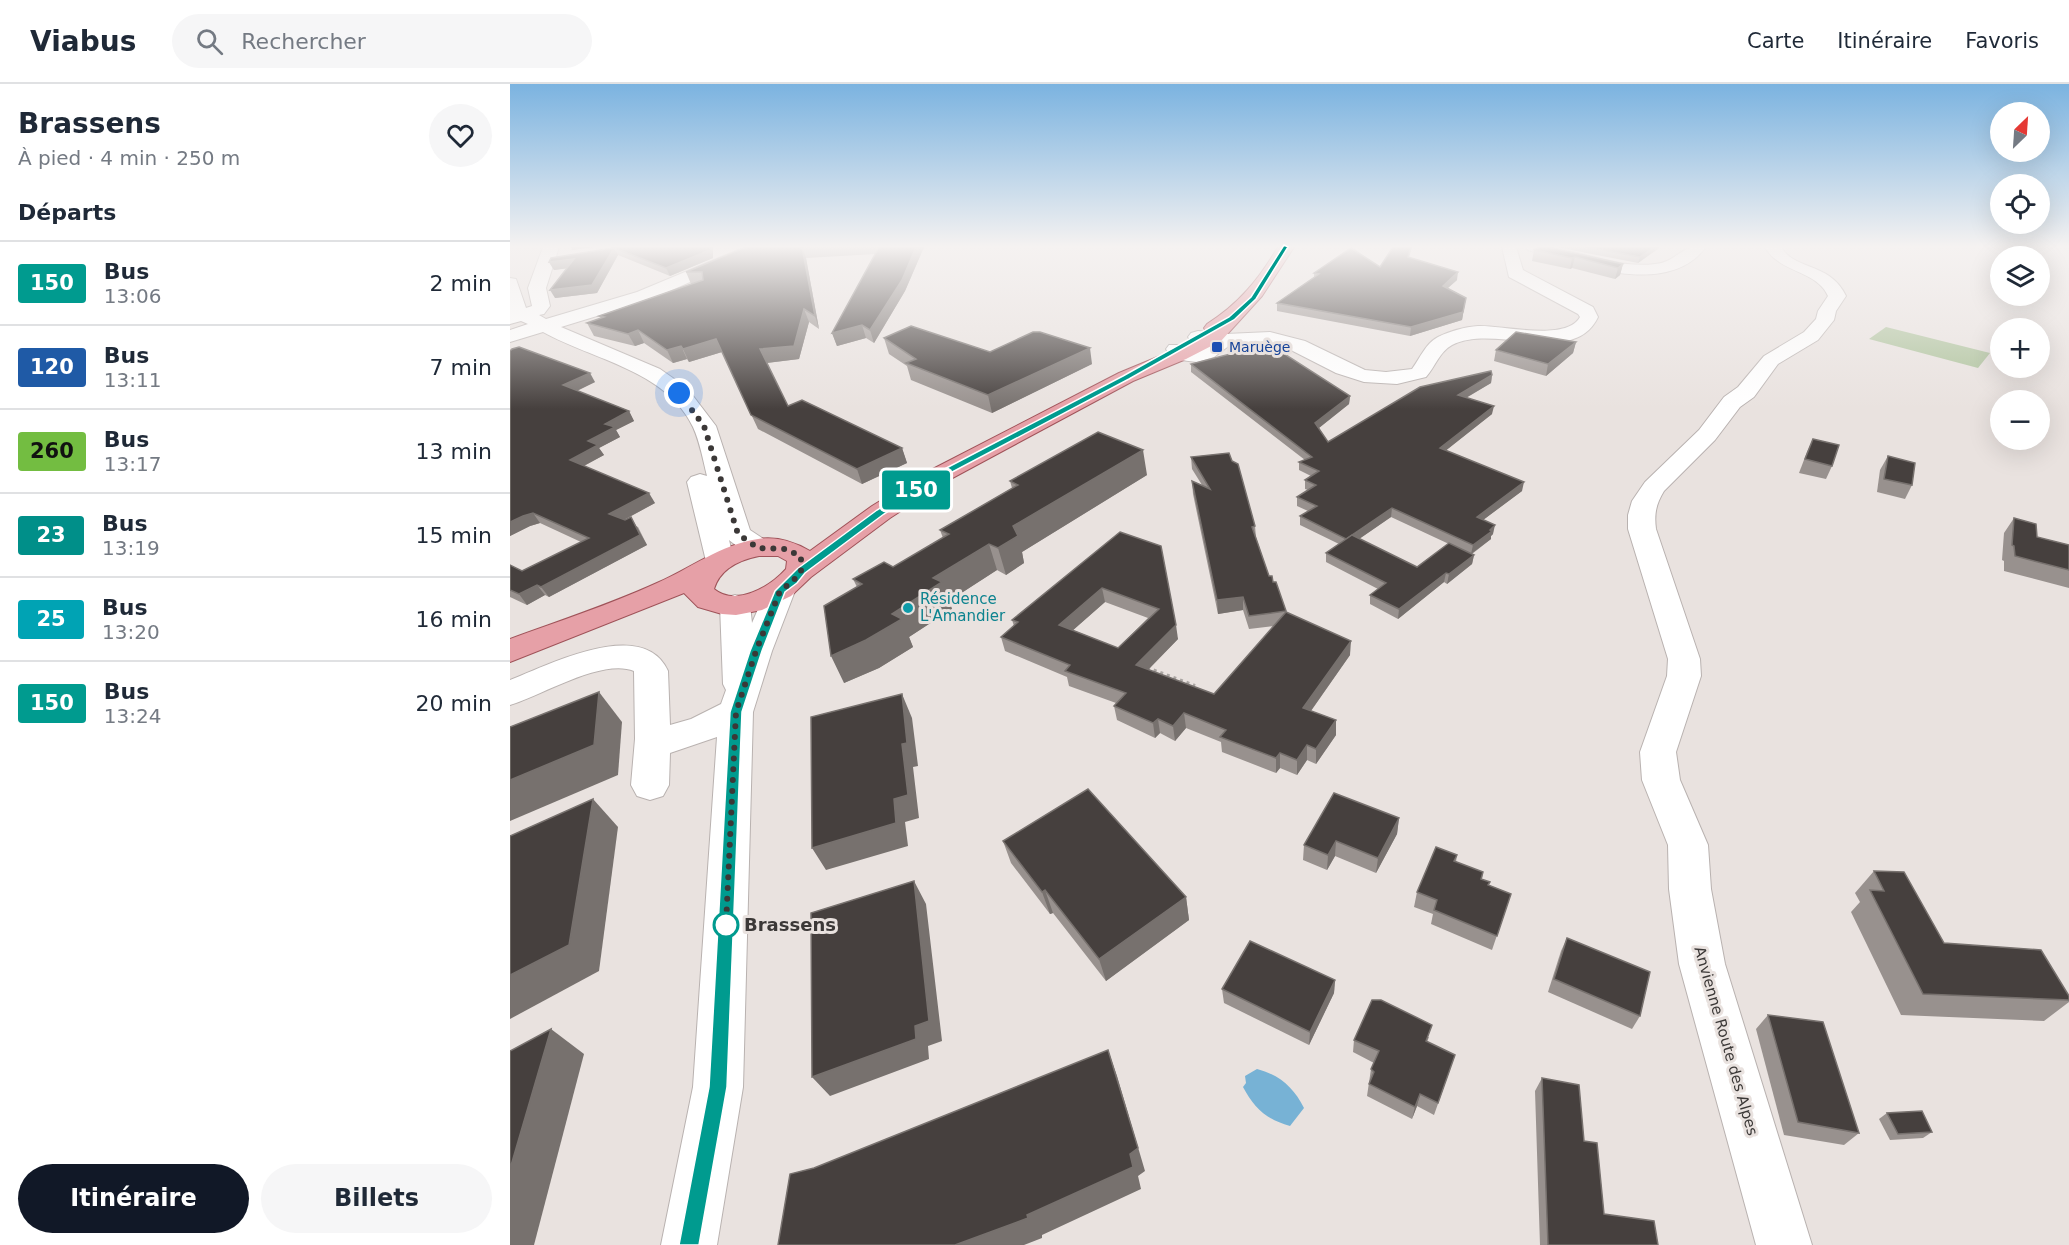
<!DOCTYPE html>
<html lang="fr">
<head>
<meta charset="utf-8">
<style>
  :root { --surface:#fff; --page:#f6f6f7; --text:#1f2937; --muted:#747a83; --line:#e0e1e3; --accent:#111827 }
  body { margin:0; font-family:"DejaVu Sans",sans-serif; background:var(--page); color:var(--text); height:100vh; display:flex; flex-direction:column; font-size:22px; white-space:nowrap }
  * { box-sizing:border-box; margin:0 }
  p { font-size:20px; color:var(--muted) }
  .icon { flex:none; width:33px; height:33px; fill:none; stroke:currentColor; stroke-width:2; stroke-linecap:round; stroke-linejoin:round }
  .map { position:relative; flex:1; overflow:hidden }
  .sheet { display:flex; flex-direction:column; background:var(--surface); width:510px }
  .sheet>* { flex:none }
  .badge { padding:0 12px; border-radius:4px; font-size:21px; line-height:39px }
  .needle { width:39px; rotate:25deg }
  .tools { position:absolute; left:1480px; top:18px; display:grid; gap:12px }
  .tools a { display:grid; place-items:center; width:60px; height:60px; border-radius:50%; background:var(--surface); box-shadow:0 6px 24px #0002; font-size:30px }
  .you { position:absolute; width:30px; height:30px; margin:-15px; border:4px solid #fff; border-radius:50%; background:#1a73e8; box-shadow:0 0 0 9px #1a73e833 }
  .map>.badge { position:absolute; translate:-50% -50%; box-shadow:0 0 0 3px #fff }
  h2 { padding:0 18px; font-size:22px; line-height:54px }
  .round { display:grid; place-items:center; flex:none; width:63px; height:63px; border-radius:32px; background:var(--page) }
  .head { display:flex; align-items:center; justify-content:space-between; height:102px; padding:0 18px }
  h1 { font-size:28px; font-weight:700; line-height:45px }
  .primary-button { display:flex; gap:12px; margin-top:auto; padding:12px 18px }
  .primary-button a { flex:1; height:69px; border-radius:36px; background:var(--accent); color:#fff; font-size:24px; font-weight:700; line-height:69px; text-align:center }
  .primary-button a+a { background:var(--page); color:var(--text) }
  ul { padding:0; list-style:none }
  li { display:flex; align-items:center; gap:18px; height:84px; padding:0 18px; border-top:2px solid var(--line) }
  li div { flex:1 }
  li b { display:block; font-size:22px }
  li em { font-style:normal }
  li .badge { min-width:66px; font-weight:700; text-align:center }
  header { display:flex; align-items:center; gap:36px; box-sizing:border-box; height:84px; padding:0 30px; background:var(--surface); border-bottom:2px solid var(--line) }
  header strong { font-size:28px }
  nav { display:flex; gap:33px; margin-inline-start:auto; font-size:21px }
  .search { width:420px; height:54px; background:var(--page); display:flex; align-items:center; gap:15px; box-sizing:border-box; padding:0 21px; border-radius:33px; color:var(--muted); font-size:22px }
  main { display:flex; flex:1; min-height:0 }
  .map>svg:first-child { display:block }
  .green { fill:#adc29b }
  .water { fill:#77b2d5 }
  .lines { fill:none; stroke-linecap:round; stroke-linejoin:round }
  .minor-casing { stroke:#b9b2b0; stroke-width:2 }
  .major-casing { stroke:#9f5359; stroke-width:2 }
  .path { stroke:#aba6a3; stroke-width:4; stroke-dasharray:3 4; stroke-linecap:butt }
  .minor { fill:#fff; fill-rule:evenodd }
  .major { fill:#e6a0a7; fill-rule:evenodd }
  .wall { fill:#98918e; fill-rule:evenodd }
  .shaded-wall { fill:#77716e }
  .building { fill:#46403e; stroke:#77716e; stroke-width:1.5; fill-rule:evenodd }
  .line { fill:#009b8f; stroke:#fff; stroke-width:1.5 }
  .walk { stroke:#3b3837; stroke-width:6; stroke-dasharray:0 10.8 }
  .transit-dot { fill:#1a4fb4; stroke:#e9e2df; stroke-width:2 }
  .culture-dot { fill:#0f9aa8; stroke:#e9e2df; stroke-width:2 }
  .stop-dot { fill:#fff; stroke:#009b8f; stroke-width:3 }
  .labels { text-anchor:middle; stroke-width:6; stroke-linejoin:round; paint-order:stroke }
  .far-transit-label { font-size:14px; fill:#164399; stroke:#e9e2df; text-anchor:start }
  .culture-label { font-size:15px; fill:#0d838f; stroke:#e9e2df; text-anchor:start }
  .street-label { font-size:15px; fill:#3b3837; stroke:#e9e2df }
  .near-stop-label { font-size:18px; font-weight:bold; fill:#3b3837; stroke:#e9e2df; text-anchor:start }
</style>
</head>
<body>
<header>
<strong>Viabus</strong>
<div class="search"><svg class="icon" aria-label="search" viewBox="0 0 24 24"><circle cx="10" cy="10" r="6"/><path d="M15 15l6 6"/></svg>Rechercher</div>
<nav><a>Carte</a><a>Itinéraire</a><a>Favoris</a></nav>
</header>
<main>
<section class="sheet">
<div class="head"><div><h1>Brassens</h1><p>À pied · 4 min · 250 m</p></div><a class="round"><svg class="icon" aria-label="heart" viewBox="0 0 24 24"><path d="M12 20l-8-8c-3-5 5-10 8-4 3-6 11-1 8 4z"/></svg></a></div>
<h2>Départs</h2>
<ul>
<li><span class="badge" style="background:#009b8f;color:#fff">150</span><div><b>Bus</b><p>13:06</p></div><em>2 min</em></li>
<li><span class="badge" style="background:#1f5aa6;color:#fff">120</span><div><b>Bus</b><p>13:11</p></div><em>7 min</em></li>
<li><span class="badge" style="background:#73bd41;color:#111">260</span><div><b>Bus</b><p>13:17</p></div><em>13 min</em></li>
<li><span class="badge" style="background:#008f89;color:#fff">23</span><div><b>Bus</b><p>13:19</p></div><em>15 min</em></li>
<li><span class="badge" style="background:#00a3b4;color:#fff">25</span><div><b>Bus</b><p>13:20</p></div><em>16 min</em></li>
<li><span class="badge" style="background:#009b8f;color:#fff">150</span><div><b>Bus</b><p>13:24</p></div><em>20 min</em></li>
</ul>
<div class="primary-button"><a>Itinéraire</a><a>Billets</a></div>
</section>
<div class="map">
<svg width="1559" height="1161" viewBox="0 0 1559 1161">
  <rect width="100%" height="100%" fill="#e9e2df"/>
  <!-- green -->
  <polygon class="green" points="1376,243 1480,269 1468,284 1359,255"/>
  <!-- water -->
  <path class="water" d="M747 985C770 991 784 1004 794 1024L780 1042C757 1036 744 1024 733 1003L736 999 735 992Z"/>
  <g class="lines">
    <!-- minor casing -->
    <g class="minor-casing">
      <g id="minor">
        <path d="M33 163H49L36 204 40 222 34 230 29 231 36 235 127 208 235 163H255L253 166 139 216 51 243 150 285 177 304 206 342 240 446 258 458 262 464 258 470C241 474 232 466 219 456L224 477 220 483 210 486 200 483 196 477 177 398 181 393 190 390 197 392C193 376 190 358 183 343 156 286 83 276 33 248L0 258V246L18 240 11 237 0 240V194L6 195 16 224 22 222 18 204Z"/>
        <path d="M992 163H1006L1013 186 1083 223 1088 233C1064 284 984 239 942 261 930 267 925 283 916 293L887 300 854 298 826 289 775 263 752 259 720 261 704 273 687 278 662 275 656 265 659 261H673L676 266H687L699 259 681 257 678 253 681 249 688 247 716 250 760 248 795 257 855 286 876 288 902 285C910 274 916 259 928 253 940 247 955 243 968 242 993 241 1056 258 1070 233L1068 230 999 193Z"/>
        <path d="M1016 163C1059 159 1101 186 1145 180 1168 178 1169 160 1196 163 1157 215 1069 180 1018 166Z"/>
        <path d="M1255 163H1271C1285 187 1320 178 1336 212L1326 227 1324 236 1308 256 1268 280 1244 313 1230 323 1205 356 1154 407C1146 420 1144 430 1146 445L1190 575 1191 592 1166 668 1170 696 1198 761 1201 805 1215 880 1302 1161H1246L1169 880 1159 805 1158 761 1132 696 1130 668 1157 592 1158 575 1118 445V431L1122 417 1135 398 1189 346 1214 313 1228 303 1254 272 1294 248 1306 235 1308 227 1318 212C1307 186 1269 189 1255 163Z"/>
        <path d="M270 498 281 500 285 507 262 567 243 628 233 1003 207 1161H151L183 1003 207 653 160 669 159 701 153 712 140 716 127 712 121 701 125 655 124 587C92 574 33 611 0 621V596C39 581 133 532 158 587L160 641 181 635 211 620 216 606 213 600 210 521 214 514 225 511 236 514 240 521 242 539 259 500Z"/>
      </g>
    </g>
    <!-- major casing -->
    <g class="major-casing">
      <path id="major" d="M768 163H784L752 212 711 257 676 275 623 297 435 398 380 434 301 493 281 512 252 526 226 531 212 530 188 523 174 509 0 578V555C49 537 99 521 147 499 181 484 210 461 248 455 267 452 283 457 300 467L362 422 417 388 609 289 662 267 697 249 694 244 697 240C729 220 749 195 768 163ZM249 472H268L277 477 276 485C260 503 226 523 204 505 210 485 229 476 249 472Z"/>
    </g>
    <!-- path -->
    <polyline class="path" points="637,584 685,602"/>
    <!-- minor -->
    <use href="#minor" class="minor"/>
    <!-- major -->
    <use href="#major" class="major"/>
  </g>
  <!-- wall -->
  <g class="wall">
    <polygon points="107,163 203,174 160,192 108,171 87,209 45,214 57,184 44,186 39,178"/>
    <polygon points="236,163 414,163 395,207 364,259 356,254 327,262 322,249 365,170 296,174 309,245 299,238 289,275 257,279 278,322 392,364 397,379 352,400 248,345 212,268 179,278 177,275 163,279 134,259 125,262 84,252 77,239 91,234 89,232 181,200 176,188"/>
    <polygon points="883,163 902,163 899,173 947,196 938,204 956,214 952,236 900,252 767,227 767,219 804,193 804,189 870,183"/>
    <polygon points="1046,163 1149,163 1149,164 1128,179"/>
    <polygon points="1024,166 1113,180 1110,191 1105,195 1062,184 1060,185 1022,177"/>
    <polygon points="374,254 480,268 582,280 482,329 401,296 397,282 379,270"/>
    <polygon points="1066,258 1063,269 1036,292 984,277 986,266"/>
    <polygon points="0,267 85,298 67,307 119,327 124,337 106,346 110,353 89,364 94,371 74,382 145,419 114,436 128,443 137,461 39,513 35,511 17,521 0,513 0,481 12,487 71,458 30,439 20,442 0,452"/>
    <path d="M681 280 840 312 839 320 809 344 818 358 982 291 981 299 956 314 982 330 936 366 1012 407 973 436 983 450 981 452V455L962 470 964 471 962 480 937 500 934 498 888 535 860 520V511L868 505 816 478V469L829 460 790 441V432L798 427 787 422V413L798 406 795 405V396L801 392 789 386V378L795 376 681 288ZM881 433 939 460 907 483 849 455Z"/>
    <polygon points="1303,355 1322,382 1316,395 1289,389 1297,368"/>
    <polygon points="1378,372 1402,401 1395,415 1367,408 1370,386"/>
    <path d="M681 373 745 442 746 453 759 492 763 498 776 529 840 571 801 627 826 651 806 680 797 676 787 691 770 684 766 689 712 668 711 658 676 644 665 657 650 649 645 654 607 636 604 622 606 619 559 602 557 593 495 567 491 553 504 542 502 536 610 448 668 555 638 586 704 610 764 542 739 545 733 526 708 530 683 410 682 397 692 401 682 385ZM595 518 638 534 608 564 563 546Z"/>
    <polygon points="637,391 512,468 514,479 496,491 487,486 439,517 442,525 399,553 403,563 369,584 334,599 347,503 343,495 383,483 433,454 430,446 502,404 500,397"/>
    <polygon points="1504,434 1527,453 1559,461 1559,504 1494,487 1494,477 1492,476 1494,449"/>
    <polygon points="889,734 887,750 866,789 825,772 817,786 793,776 794,761"/>
    <polygon points="493,757 676,813 679,836 596,897 543,829 540,830 501,779"/>
    <polygon points="947,771 946,778 973,788 972,795 979,801 1001,810 982,866 921,840 923,830 904,823 907,808"/>
    <polygon points="1364,787 1434,859 1559,912 1559,918 1534,937 1391,931 1341,828 1350,818 1345,809"/>
    <polygon points="1057,854 1130,932 1122,945 1038,908 1051,867"/>
    <polygon points="825,896 824,909 799,961 714,919 712,905"/>
    <polygon points="1258,931 1349,1049 1334,1061 1274,1051 1246,945"/>
    <polygon points="919,953 917,958 941,983 924,1031 907,1022 902,1035 857,1012 861,985 864,979 843,968 844,956"/>
    <polygon points="1032,994 1074,1057 1094,1130 1148,1161 1030,1161 1025,1007"/>
    <polygon points="1377,1029 1422,1048 1413,1054 1380,1056 1369,1035"/>
  </g>
  <!-- shaded-wall -->
  <g class="shaded-wall">
    <polygon points="61,163 86,163 62,166"/>
    <polygon points="200,163 203,163 203,174 160,192 156,184"/>
    <polygon points="292,163 296,174 309,245 305,232"/>
    <polygon points="406,163 414,163 395,207 364,259 360,246"/>
    <polygon points="1144,163 1149,163 1149,164 1128,179 1130,173"/>
    <polygon points="104,164 108,171 87,209 45,214 40,206"/>
    <polygon points="1065,173 1062,184 1060,185 1062,174"/>
    <polygon points="64,175 68,183 44,186 39,178"/>
    <polygon points="1113,180 1110,191 1105,195 1108,184"/>
    <polygon points="948,188 947,196 932,209 933,202"/>
    <polygon points="956,214 952,236 900,252 901,243"/>
    <polygon points="294,225 299,238 289,275 256,279 250,265"/>
    <polygon points="352,241 356,254 327,262 322,249"/>
    <polygon points="128,246 134,259 125,262 118,250"/>
    <polygon points="206,255 212,268 179,278 173,265"/>
    <polygon points="1066,258 1063,269 1036,292 1038,280"/>
    <polygon points="171,262 177,275 163,279 157,266"/>
    <polygon points="580,264 582,280 482,329 478,311"/>
    <polygon points="80,289 85,298 58,311 53,301"/>
    <polygon points="982,291 981,299 947,319 948,311"/>
    <polygon points="840,312 839,320 805,347 805,339"/>
    <polygon points="984,322 982,330 929,372 930,364"/>
    <polygon points="119,327 124,337 106,346 110,353 89,364 94,371 66,386 60,376 95,340"/>
    <polygon points="392,364 397,379 352,400 347,385"/>
    <polygon points="633,366 637,391 512,468 514,479 496,491 488,464 503,442"/>
    <polygon points="1014,398 1012,407 965,442 967,433"/>
    <polygon points="139,409 145,419 106,440 99,430"/>
    <polygon points="882,424 881,433 836,464 837,455"/>
    <polygon points="23,429 30,439 20,442 0,452 0,438 13,432"/>
    <polygon points="121,433 137,461 39,513 31,503"/>
    <polygon points="985,441 983,450 981,452 981,455 961,470 963,461"/>
    <polygon points="479,460 487,486 439,517 442,525 399,553 403,563 369,584 334,599 321,572 382,530 423,494"/>
    <polygon points="964,471 962,480 937,500 939,490"/>
    <polygon points="936,489 934,498 888,535 889,525"/>
    <polygon points="27,501 35,511 17,521 9,510"/>
    <polygon points="592,504 595,518 553,555 549,541"/>
    <polygon points="733,513 733,526 708,530 707,516"/>
    <polygon points="666,541 668,555 628,596 626,581"/>
    <polygon points="841,557 840,571 793,638 793,624"/>
    <polygon points="89,608 112,638 108,691 0,737 0,696"/>
    <polygon points="392,610 402,634 408,682 403,683 409,734 395,738 398,762 316,786 302,764 384,715 392,660"/>
    <polygon points="674,629 676,644 665,657 663,642"/>
    <polygon points="648,635 650,649 645,654 643,639"/>
    <polygon points="826,636 826,651 806,680 806,665"/>
    <polygon points="797,661 797,676 787,691 787,676"/>
    <polygon points="770,669 770,684 766,689 766,674"/>
    <polygon points="83,715 108,743 89,887 0,935 0,891"/>
    <polygon points="889,734 887,750 866,789 868,774"/>
    <polygon points="826,757 825,772 817,786 818,771"/>
    <polygon points="404,797 416,820 432,957 418,962 419,975 320,1012 302,993 405,942"/>
    <polygon points="535,806 543,829 540,830 532,808"/>
    <polygon points="676,813 679,836 596,897 589,875"/>
    <polygon points="825,896 824,909 799,961 800,948"/>
    <polygon points="41,945 74,970 24,1161 0,1161 0,1085"/>
    <polygon points="598,966 607,992 635,1087 628,1092 631,1105 532,1151 532,1154 514,1161 445,1161 620,1070"/>
    <polygon points="910,1010 907,1022 902,1035 905,1023"/>
  </g>
  <!-- building -->
  <g class="building">
    <polygon points="108,163 200,163 200,166 156,184 104,164 82,201 40,206 64,175 39,178 41,174"/>
    <polygon points="236,163 292,163 305,232 294,225 284,262 250,265 278,322 292,316 392,364 347,385 241,331 206,255 173,265 171,262 157,266 128,246 118,250 77,239 94,233 89,232 193,196 192,188 176,188"/>
    <polygon points="369,163 406,163 392,196 360,246 352,241 322,249"/>
    <polygon points="883,163 901,163 898,173 948,188 933,202 956,214 953,228 901,243 767,219 809,190 804,189 841,164 870,183"/>
    <polygon points="1029,163 1038,163 1113,180 1108,184 1065,173 1062,174 1024,166"/>
    <polygon points="1076,163 1144,163 1130,173"/>
    <polygon points="401,242 480,268 523,248 530,248 580,264 478,311 396,279 406,275 374,254"/>
    <polygon points="1006,248 1066,258 1038,280 986,266"/>
    <polygon points="759,260 840,312 805,339 818,358 910,303 981,287 982,291 948,311 984,322 930,364 1014,398 967,433 985,441 980,446 982,447 963,461 882,424 836,455 790,432 807,422 787,413 806,401 795,396 809,387 789,378 802,373 681,280"/>
    <polygon points="9,263 80,289 53,301 119,327 95,340 105,343 78,357 88,361 60,376 139,409 99,430 115,436 121,433 130,451 31,503 27,501 9,510 0,506 0,481 12,487 79,454 23,429 13,432 0,438 0,267 2,265"/>
    <polygon points="588,348 633,366 503,442 508,452 488,464 479,460 423,494 432,498 382,530 392,535 356,556 321,572 314,522 352,500 343,495 374,478 383,483 439,450 430,446 508,401 500,397"/>
    <polygon points="1303,355 1329,361 1322,382 1295,375"/>
    <polygon points="719,369 722,377 728,380 745,442 742,443 759,492 762,492 763,498 766,498 776,527 739,532 733,513 707,516 682,397 700,405 681,373"/>
    <polygon points="1378,372 1405,379 1402,401 1374,395"/>
    <polygon points="1504,434 1526,440 1527,453 1559,461 1559,486 1505,472 1504,462 1502,461"/>
    <path d="M610 448 651 462 666 541 626 581 704 610 776 528 841 557 793 624 826 636 806 665 797 661 787 676 770 669 766 674 710 653 716 646 674 629 663 642 648 635 643 639 604 622 616 609 555 587 560 581 491 553 508 538 502 536ZM592 504 649 525 608 564 549 541Z"/>
    <polygon points="842,451 907,483 939,459 964,471 939,490 936,489 889,525 860,511 876,499 816,469"/>
    <polygon points="89,608 84,661 0,696 0,643"/>
    <polygon points="392,610 397,659 392,660 398,711 384,715 386,739 302,764 301,633"/>
    <polygon points="578,705 676,813 589,875 535,806 532,808 493,757"/>
    <polygon points="824,709 889,734 868,774 826,757 818,771 794,761"/>
    <polygon points="83,715 59,861 0,891 0,752"/>
    <polygon points="926,763 947,771 944,777 973,788 971,795 980,798 978,801 1001,810 987,852 924,826 927,816 907,808"/>
    <polygon points="1364,787 1394,788 1434,859 1531,866 1559,912 1559,916 1413,910 1360,806 1374,807"/>
    <polygon points="404,797 419,937 405,942 406,955 302,993 301,829"/>
    <polygon points="1057,854 1140,888 1130,932 1044,895"/>
    <polygon points="740,857 825,896 800,948 712,905"/>
    <polygon points="862,916 871,916 922,941 916,957 945,971 928,1019 910,1010 905,1023 859,1000 864,988 861,985 869,967 844,956"/>
    <polygon points="1258,931 1313,938 1349,1049 1288,1038"/>
    <polygon points="41,945 0,1085 0,967"/>
    <polygon points="598,966 628,1064 620,1070 623,1083 517,1131 518,1134 445,1161 268,1161 280,1090 304,1084"/>
    <polygon points="1032,994 1069,1001 1074,1057 1087,1059 1094,1130 1144,1137 1148,1161 1038,1161"/>
    <polygon points="1412,1027 1422,1048 1388,1050 1377,1029"/>
  </g>
  <!-- sky -->
  <linearGradient id="sky" x2="0" y2="1"><stop stop-color="#7bb3e0"/><stop offset="0.5" stop-color="#f5f2f1"/><stop offset="1" stop-color="#f5f2f1" stop-opacity="0"/></linearGradient>
  <rect width="1559" height="325" fill="url(#sky)"/>
  <!-- line -->
  <polygon class="line" points="774,161 778,163 746,215 724,236 619,295 429,395 374,430 295,489 287,499 275,508 252,567 232,628 217,1003 189,1161 169,1161 199,1003 220,628 240,567 265,507 287,485 367,426 423,391 613,292 719,233 741,213"/>
  <g class="lines">
    <!-- walk -->
    <polyline class="walk" points="169,309 194,342 228,450 248,464 277,465 291,473 291,487 283,497 270,507 246,567 226,628 216,841"/>
  </g>
  <!-- markers -->
  <rect class="transit-dot" x="701" y="257" width="12" height="12" rx="3"/>
  <circle class="culture-dot" cx="398" cy="524" r="6"/>
  <circle class="stop-dot" cx="216" cy="841" r="12"/>
  <g class="labels">
    <!-- far-transit labels -->
    <g class="far-transit-label">
      <text x="719" y="268">Maruège</text>
    </g>
    <!-- culture labels -->
    <g class="culture-label">
      <text x="410" y="520">Résidence<tspan x="410" dy="17">L'Amandier</tspan></text>
    </g>
    <!-- street labels -->
    <g class="street-label">
      <text transform="translate(1216 957) rotate(74)" y="5">Anvienne Route des Alpes</text>
    </g>
    <!-- near-stop labels -->
    <g class="near-stop-label">
      <text x="234" y="847">Brassens</text>
    </g>
  </g>
</svg>
<div class="tools">
<a><svg class="needle" viewBox="-14 -14 28 28"><path d="M0-13l5 13h-10z" fill="#e53935"/><path d="M0 13l5-13h-10z" fill="#747a83"/></svg></a>
<a><svg class="icon" aria-label="locate" viewBox="0 0 24 24"><circle cx="12" cy="12" r="6"/><path d="M12 2v4M12 18v4M2 12h4M18 12h4"/></svg></a>
<a><svg class="icon" aria-label="layers" viewBox="0 0 24 24"><path d="M12 4l9 5-9 5-9-5zM3 14l9 5 9-5"/></svg></a>
<a>+</a>
<a>−</a>
</div>
<div class="you" style="left:169px;top:309px"></div>
<b class="badge" style="left:406px;top:406px;background:#009b8f;color:#fff">150</b>
</div>
</main>
</body>
</html>
